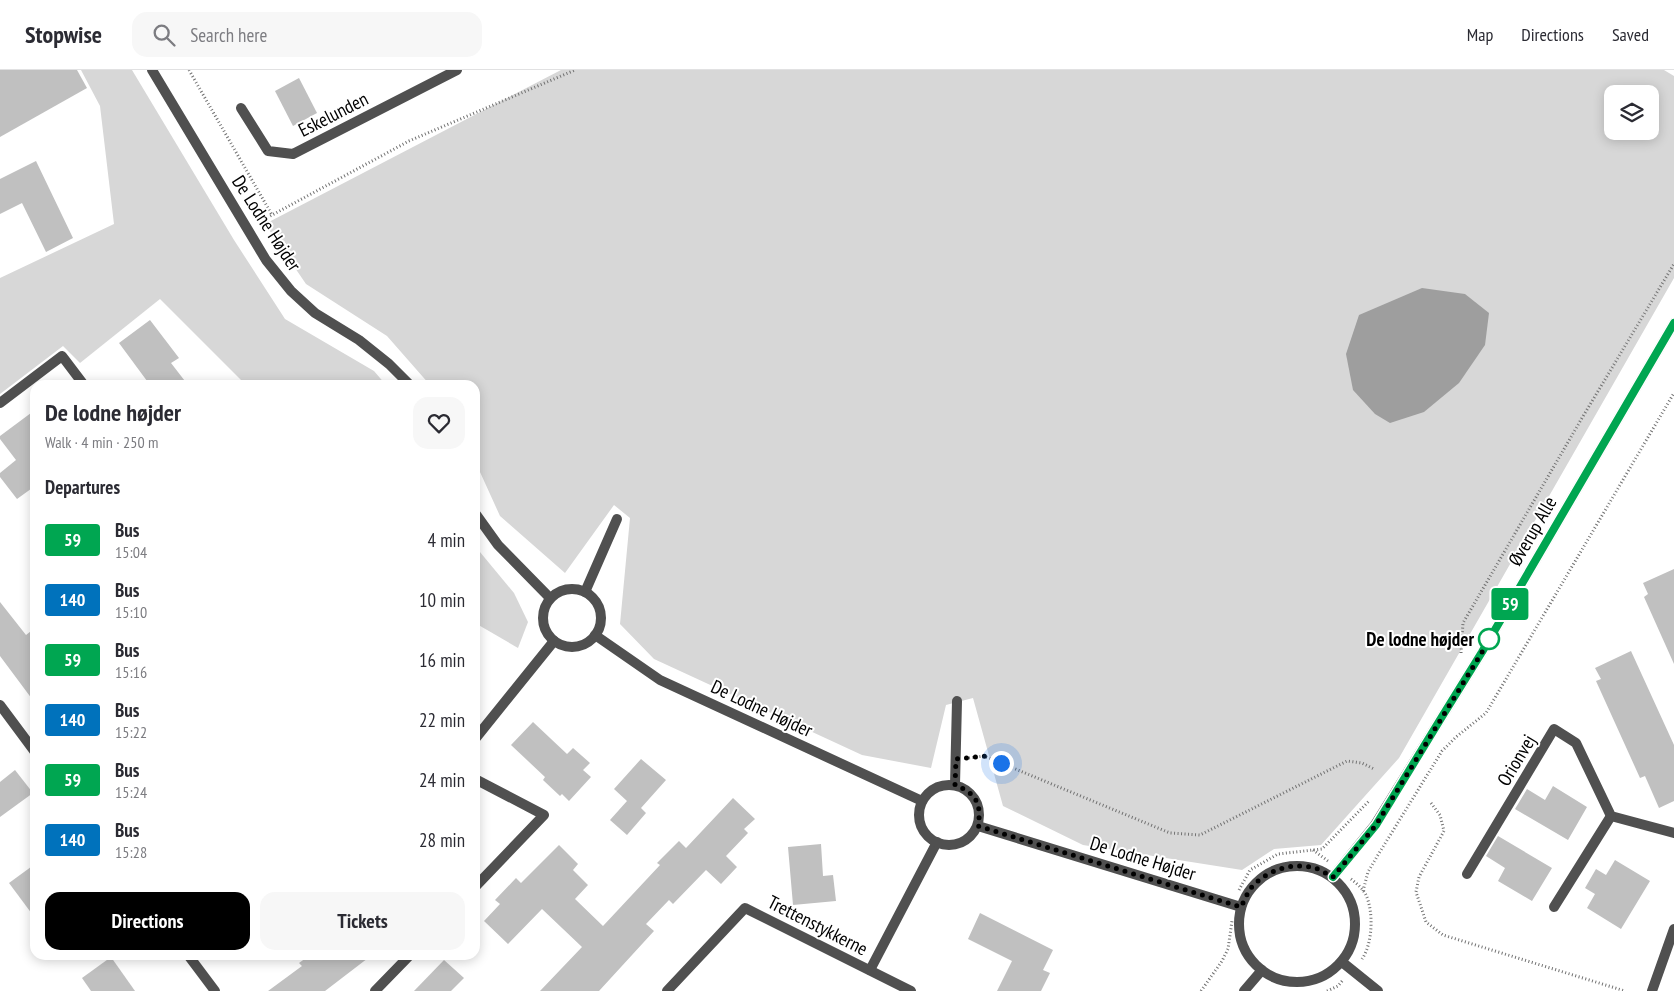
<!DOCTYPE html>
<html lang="en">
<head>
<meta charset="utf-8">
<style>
  :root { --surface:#fff; --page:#f7f7f7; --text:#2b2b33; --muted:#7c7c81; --line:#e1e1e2; --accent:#000 }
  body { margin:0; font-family:"PT Sans Narrow",sans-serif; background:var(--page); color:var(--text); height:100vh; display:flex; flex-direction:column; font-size:19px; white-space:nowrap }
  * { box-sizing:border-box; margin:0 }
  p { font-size:16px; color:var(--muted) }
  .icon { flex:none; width:28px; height:28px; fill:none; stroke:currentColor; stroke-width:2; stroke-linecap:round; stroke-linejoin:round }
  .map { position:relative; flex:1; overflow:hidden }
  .drawer { position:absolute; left:30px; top:310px; width:450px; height:580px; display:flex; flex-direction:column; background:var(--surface); border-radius:15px; box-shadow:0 2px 12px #0003 }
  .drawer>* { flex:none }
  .badge { padding:0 10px; border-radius:4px; font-size:18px; line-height:32px }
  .buttons { position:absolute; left:1604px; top:15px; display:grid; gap:10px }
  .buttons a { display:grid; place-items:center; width:55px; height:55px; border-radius:10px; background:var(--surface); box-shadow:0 2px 12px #0003; font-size:25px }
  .you { position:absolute; width:25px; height:25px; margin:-12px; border:4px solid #fff; border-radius:50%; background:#1a73e8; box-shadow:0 0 0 8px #1a73e833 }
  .map>.badge { position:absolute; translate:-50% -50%; box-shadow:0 0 0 2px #fff }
  h2 { padding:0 15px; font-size:19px; line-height:45px }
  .round { display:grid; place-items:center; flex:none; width:52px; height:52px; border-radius:15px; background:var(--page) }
  .headline { display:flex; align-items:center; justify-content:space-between; height:85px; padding:0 15px }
  h1 { font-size:24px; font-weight:600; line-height:38px }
  .action { display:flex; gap:10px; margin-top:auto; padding:10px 15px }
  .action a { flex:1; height:58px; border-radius:15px; background:var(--accent); color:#fff; font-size:20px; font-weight:600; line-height:58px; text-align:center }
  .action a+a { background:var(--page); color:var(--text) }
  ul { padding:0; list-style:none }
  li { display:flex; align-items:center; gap:15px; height:60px; padding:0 15px }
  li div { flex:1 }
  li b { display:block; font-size:19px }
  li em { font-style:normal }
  li .badge { min-width:55px; font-weight:700; text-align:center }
  header { display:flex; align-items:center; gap:30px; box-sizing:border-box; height:70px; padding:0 25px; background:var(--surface); border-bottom:1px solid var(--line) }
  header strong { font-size:24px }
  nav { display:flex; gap:28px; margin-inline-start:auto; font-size:18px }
  .search { width:350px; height:45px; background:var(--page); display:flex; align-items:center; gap:12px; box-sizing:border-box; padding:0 18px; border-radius:15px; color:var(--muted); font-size:19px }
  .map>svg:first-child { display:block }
  .green { fill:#d7d7d7; fill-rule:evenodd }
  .water { fill:#9e9e9e }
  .building { fill:#c0c0c0 }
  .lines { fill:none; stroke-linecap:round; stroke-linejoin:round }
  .path { stroke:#727272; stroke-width:3; stroke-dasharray:1 2.5; stroke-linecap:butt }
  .service { stroke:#505050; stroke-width:10 }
  .minor { stroke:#505050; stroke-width:10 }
  .tertiary { stroke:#505050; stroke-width:10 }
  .line-casing { stroke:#fff; stroke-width:11 }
  .line { stroke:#00a651; stroke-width:8 }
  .walk { stroke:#000; stroke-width:5; stroke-dasharray:0 9 }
  .stop-dot { fill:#fff; stroke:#00a651; stroke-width:2.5 }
  .labels { text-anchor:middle; stroke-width:4; stroke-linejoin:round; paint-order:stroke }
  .street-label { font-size:19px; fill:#000; stroke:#fff }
  .stop-label { font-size:19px; font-weight:bold; fill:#000; stroke:#fff; text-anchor:end }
</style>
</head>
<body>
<header>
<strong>Stopwise</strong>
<div class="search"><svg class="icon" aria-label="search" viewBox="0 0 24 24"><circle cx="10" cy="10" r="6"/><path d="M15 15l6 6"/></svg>Search here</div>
<nav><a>Map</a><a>Directions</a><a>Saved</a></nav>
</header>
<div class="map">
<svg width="1674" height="921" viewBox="0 0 1674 921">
  <rect width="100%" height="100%" fill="#fff"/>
  <!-- green -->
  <g class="green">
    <polygon points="81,0 132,0 234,170 285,249 374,301 386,315 246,315 160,229 80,293 63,276 0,324 0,208 114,154 100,36"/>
    <path d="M561 0H1664L1674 6V208L1399 688 1321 775 1274 779 1242 800 1083 775 1003 736 973 628 946 635 931 698 862 685 654 589 620 554 630 448 614 435 565 503 500 446 475 391V315H430L387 266 306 214 265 154ZM1612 24H1650V61H1612Z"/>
    <polygon points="475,476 514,523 528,552 518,578 475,553"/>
  </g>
  <!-- water -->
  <polygon class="water" points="1422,218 1465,224 1489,243 1485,275 1459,313 1424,342 1390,353 1375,344 1353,320 1346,284 1359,245"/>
  <!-- building -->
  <g class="building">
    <polygon points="0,0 77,0 87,18 0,67"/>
    <polygon points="299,8 317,43 293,56 275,21"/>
    <polygon points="36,91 73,168 46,182 22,133 0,144 0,109"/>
    <polygon points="150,250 179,288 171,293 188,315 150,315 119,273"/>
    <polygon points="35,340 35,416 17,429 0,407 0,403 16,390 0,369 0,366"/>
    <polygon points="1674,499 1674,594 1644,527 1648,524 1643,513"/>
    <polygon points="0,532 26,565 35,558 35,633 0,586"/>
    <polygon points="1631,581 1674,675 1674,731 1659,738 1645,706 1640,708 1596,611 1601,609 1595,598"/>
    <polygon points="533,652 567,684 573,678 590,693 583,700 591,707 569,731 562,724 560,726 543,710 545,707 511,675"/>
    <polygon points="641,689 666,710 641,738 646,743 627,765 610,750 627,731 614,719"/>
    <polygon points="15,700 33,723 0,747 0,712"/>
    <polygon points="1553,716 1587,737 1568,770 1515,739 1527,719 1545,730"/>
    <polygon points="733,728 755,749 744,759 748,763 726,786 737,797 721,814 706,800 673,834 669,830 646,854 654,861 599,921 540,921 582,877 542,839 508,874 484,851 500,834 495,830 516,808 521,813 559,775 578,794 573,800 588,815 575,829 603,856 660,795 657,793 679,771 686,778"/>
    <polygon points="1498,766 1552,798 1532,831 1498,811 1505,798 1486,786"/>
    <polygon points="821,774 823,806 833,805 836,831 793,835 788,777"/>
    <polygon points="1615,790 1650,811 1621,859 1587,838 1595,824 1585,818 1596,799 1606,805"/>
    <polygon points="35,794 35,848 9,813"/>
    <polygon points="980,843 1053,880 1043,900 1050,903 1041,921 997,921 1012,891 968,869"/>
    <polygon points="310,885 372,885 325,921 268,921 302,896 299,893"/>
    <polygon points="111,887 135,921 91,921 82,908"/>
    <polygon points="444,890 464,908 451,921 414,921"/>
  </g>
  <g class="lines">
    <!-- path -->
    <g class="path">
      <polyline points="189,0 272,145"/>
      <polyline points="261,151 409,71 575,0"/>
      <polyline points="1461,583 1463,553 1582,348 1674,194"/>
      <polyline points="969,688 984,686 1170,763 1200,765 1347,691 1362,693 1374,699"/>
      <polyline points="1431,733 1440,745 1444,761 1419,807 1416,822 1426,852 1443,865 1625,921"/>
      <polyline points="1313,780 1328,791"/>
      <path d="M1351 809C1356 813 1361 817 1365 823 1374 840 1373 873 1362 889"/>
      <polyline points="1239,820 1250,800 1278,784 1322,779 1370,730"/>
      <polyline points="1363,821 1368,802 1378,785 1442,681 1456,667 1486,643 1674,323"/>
      <polyline points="1201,921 1222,891 1228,879 1232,851"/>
      <polyline points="1327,921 1338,916 1343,910"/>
    </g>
    <!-- service -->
    <g class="service">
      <polyline points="585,522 617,449"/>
      <polyline points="955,715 957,631"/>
    </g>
    <!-- minor -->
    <g class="minor">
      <polyline points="241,38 268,81 293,84 457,0"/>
      <polyline points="0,333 62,286 84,315"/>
      <polyline points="0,635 35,682"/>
      <polyline points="475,669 554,571"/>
      <polyline points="475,709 544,745 475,817"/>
      <polyline points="1467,804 1554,659 1576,673 1611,746 1674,763"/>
      <polyline points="1554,837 1611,746"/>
      <polyline points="188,885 215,921"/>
      <polyline points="870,900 937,772"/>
      <polyline points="375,921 410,885"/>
      <polyline points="667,921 745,838 911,921"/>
      <polyline points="1652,921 1674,859"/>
    </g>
    <!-- tertiary -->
    <g class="tertiary">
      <polyline points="152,0 266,190 291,221 315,243 359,270 389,294 410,315"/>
      <polyline points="475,443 498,475 550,528"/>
      <circle cx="572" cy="548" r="29"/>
      <polyline points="595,565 660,610 922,731"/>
      <circle cx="949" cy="745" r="30"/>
      <polyline points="978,756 1241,837"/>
      <circle cx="1297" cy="854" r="58"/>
      <polyline points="1333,807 1375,755 1482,582 1674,253"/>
      <polyline points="1342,892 1378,921"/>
      <polyline points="1244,921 1262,900"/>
    </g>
  </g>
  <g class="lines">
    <!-- line casing -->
    <g class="line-casing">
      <polyline id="line" points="1333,807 1376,755 1443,645 1482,582 1674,253"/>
    </g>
    <!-- line -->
    <use href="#line" class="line"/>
    <!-- walk -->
    <path class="walk" d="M1001 693 984 686 956 689 955 715C976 723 982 734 978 756L1241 837C1244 831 1247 824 1250 819 1266 800 1291 792 1315 798 1321 800 1327 804 1333 807L1376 755 1492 566 1489 569"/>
  </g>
  <!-- markers -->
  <circle class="stop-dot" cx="1489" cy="569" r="10"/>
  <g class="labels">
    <!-- street labels -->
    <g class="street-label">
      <text transform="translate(333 44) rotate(-27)" y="7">Eskelunden</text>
      <text transform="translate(267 153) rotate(57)" y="7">De Lodne Højder</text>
      <text transform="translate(1532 461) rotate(-60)" y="7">Øverup Alle</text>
      <text transform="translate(762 638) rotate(25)" y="7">De Lodne Højder</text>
      <text transform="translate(1516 690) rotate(-59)" y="7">Orionvej</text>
      <text transform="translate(1143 788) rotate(17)" y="7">De Lodne Højder</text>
      <text transform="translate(818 855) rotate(27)" y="7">Trettenstykkerne</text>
    </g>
    <!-- stop labels -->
    <g class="stop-label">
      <text x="1474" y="576">De lodne højder</text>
    </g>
  </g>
</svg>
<div class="buttons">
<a><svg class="icon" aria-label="layers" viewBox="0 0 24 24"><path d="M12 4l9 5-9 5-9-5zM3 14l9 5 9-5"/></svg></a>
</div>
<div class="you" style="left:1001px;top:693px"></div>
<b class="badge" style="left:1510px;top:534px;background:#00a651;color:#fff">59</b>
<section class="drawer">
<div class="headline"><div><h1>De lodne højder</h1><p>Walk · 4 min · 250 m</p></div><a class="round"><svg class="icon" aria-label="heart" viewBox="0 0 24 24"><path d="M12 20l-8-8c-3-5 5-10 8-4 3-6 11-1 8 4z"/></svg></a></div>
<h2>Departures</h2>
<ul>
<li><span class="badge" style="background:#00a651;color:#fff">59</span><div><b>Bus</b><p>15:04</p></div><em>4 min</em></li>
<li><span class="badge" style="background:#0072bc;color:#fff">140</span><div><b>Bus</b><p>15:10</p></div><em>10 min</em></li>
<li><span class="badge" style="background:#00a651;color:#fff">59</span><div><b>Bus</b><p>15:16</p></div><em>16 min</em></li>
<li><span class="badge" style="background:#0072bc;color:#fff">140</span><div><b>Bus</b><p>15:22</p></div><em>22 min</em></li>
<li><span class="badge" style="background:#00a651;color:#fff">59</span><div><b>Bus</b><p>15:24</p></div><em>24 min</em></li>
<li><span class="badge" style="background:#0072bc;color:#fff">140</span><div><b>Bus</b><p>15:28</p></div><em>28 min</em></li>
</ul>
<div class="action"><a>Directions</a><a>Tickets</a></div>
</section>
</div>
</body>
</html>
